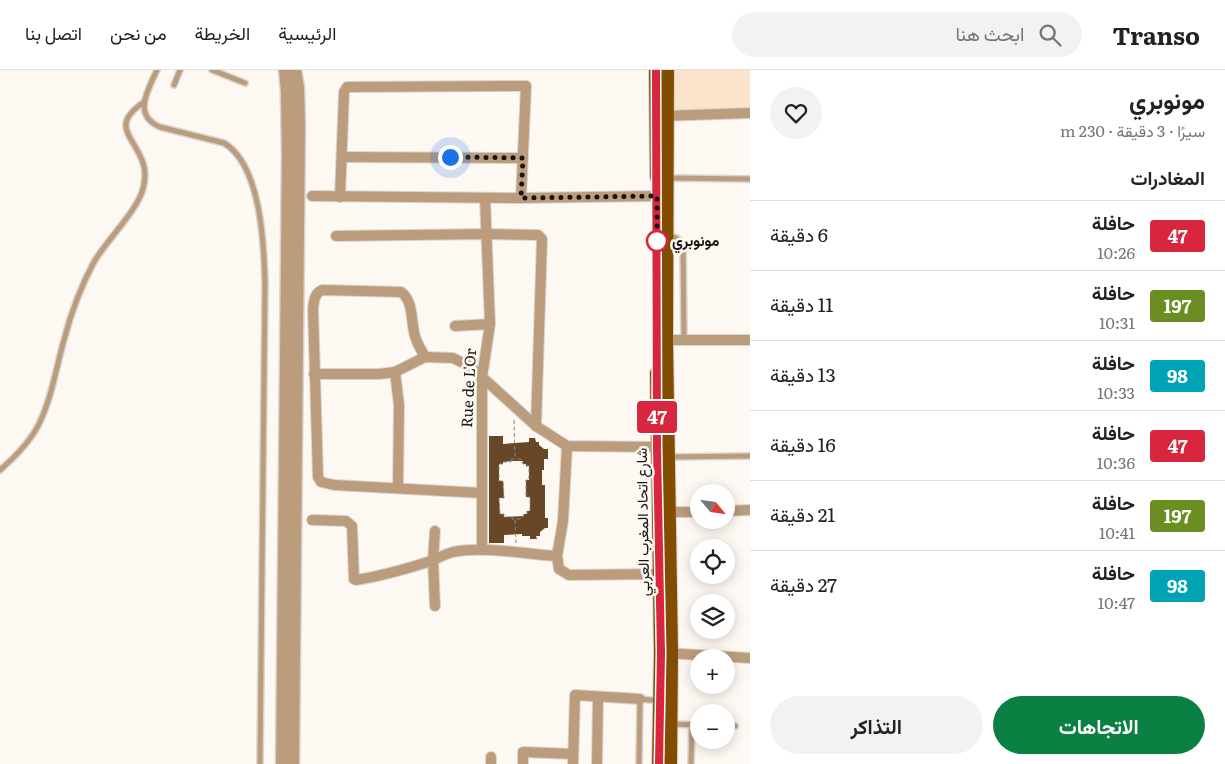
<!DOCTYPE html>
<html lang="ar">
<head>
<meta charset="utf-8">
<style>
  :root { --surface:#fff; --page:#f2f2f2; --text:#222; --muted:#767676; --line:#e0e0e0; --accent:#0b8043 }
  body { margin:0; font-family:Literata,Vazirmatn,serif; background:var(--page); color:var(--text); direction:rtl; height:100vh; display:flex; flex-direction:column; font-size:19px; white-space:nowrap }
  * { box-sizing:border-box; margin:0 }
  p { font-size:16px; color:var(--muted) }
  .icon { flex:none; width:28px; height:28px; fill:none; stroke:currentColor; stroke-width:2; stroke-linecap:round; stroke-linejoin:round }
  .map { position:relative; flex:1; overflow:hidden; direction:ltr }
  .details { display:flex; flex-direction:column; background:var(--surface); width:475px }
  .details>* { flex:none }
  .badge { padding:0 10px; border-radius:4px; font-size:18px; line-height:32px }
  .needle { width:32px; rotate:119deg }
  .tools { position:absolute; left:690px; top:414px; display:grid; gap:10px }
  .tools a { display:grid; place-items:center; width:45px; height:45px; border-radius:50%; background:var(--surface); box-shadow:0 2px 12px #0003; font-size:25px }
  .you { position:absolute; width:25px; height:25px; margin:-12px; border:4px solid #fff; border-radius:50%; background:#1a73e8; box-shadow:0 0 0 8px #1a73e833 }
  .map>.badge { position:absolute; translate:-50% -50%; box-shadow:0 0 0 2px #fff }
  h2 { padding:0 20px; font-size:19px; line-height:45px }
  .round { display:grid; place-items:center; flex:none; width:52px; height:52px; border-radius:26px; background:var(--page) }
  .summary { display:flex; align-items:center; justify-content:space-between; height:85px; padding:0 20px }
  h1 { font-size:24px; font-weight:700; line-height:38px }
  .action { display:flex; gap:10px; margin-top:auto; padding:10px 20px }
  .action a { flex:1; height:58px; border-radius:30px; background:var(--accent); color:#fff; font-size:20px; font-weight:700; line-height:58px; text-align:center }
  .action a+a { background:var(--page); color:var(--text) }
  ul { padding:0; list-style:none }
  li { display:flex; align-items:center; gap:15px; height:70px; padding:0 20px; border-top:1px solid var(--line) }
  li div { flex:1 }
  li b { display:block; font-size:19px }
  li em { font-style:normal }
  li .badge { min-width:55px; font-weight:700; text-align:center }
  header { display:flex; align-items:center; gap:30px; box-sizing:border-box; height:70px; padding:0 25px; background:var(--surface); border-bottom:1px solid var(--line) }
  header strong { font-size:24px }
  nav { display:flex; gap:28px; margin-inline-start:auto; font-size:18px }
  .search { width:350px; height:45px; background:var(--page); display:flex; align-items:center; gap:12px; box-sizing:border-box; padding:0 18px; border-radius:28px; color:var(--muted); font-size:19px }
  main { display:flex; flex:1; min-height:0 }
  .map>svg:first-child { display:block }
  .green { fill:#fbe3cc }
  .building { fill:#674726; fill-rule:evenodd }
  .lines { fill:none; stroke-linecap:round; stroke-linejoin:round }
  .service-casing { stroke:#d9d4cf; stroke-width:8 }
  .minor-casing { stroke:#d9d4cf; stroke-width:12 }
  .tertiary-casing { stroke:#d9d4cf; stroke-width:15 }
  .primary-casing { stroke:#d9d4cf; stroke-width:16 }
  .path { stroke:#8b8681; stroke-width:1; stroke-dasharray:4 2.5; stroke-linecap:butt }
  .service { stroke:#bb9c7d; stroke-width:5 }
  .minor { stroke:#bb9c7d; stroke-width:10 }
  .tertiary { stroke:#bb9c7d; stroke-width:12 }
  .primary { stroke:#834d00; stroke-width:14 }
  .line-casing { stroke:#fff; stroke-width:11 }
  .line { stroke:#d7263d; stroke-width:8 }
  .walk { stroke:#18140f; stroke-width:5; stroke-dasharray:0 9 }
  .stop-dot { fill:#fff; stroke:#d7263d; stroke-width:2.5 }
  .labels { text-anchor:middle; stroke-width:5; stroke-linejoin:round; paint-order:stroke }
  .stop-label { font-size:15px; font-weight:bold; fill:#18140f; stroke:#fef8f3; text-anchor:start }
  .street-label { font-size:15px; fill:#18140f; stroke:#fef8f3 }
</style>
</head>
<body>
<header>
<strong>Transo</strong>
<div class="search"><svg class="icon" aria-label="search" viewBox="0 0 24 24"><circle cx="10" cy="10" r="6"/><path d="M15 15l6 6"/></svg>ابحث هنا</div>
<nav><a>الرئيسية</a><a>الخريطة</a><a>من نحن</a><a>اتصل بنا</a></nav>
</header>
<main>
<section class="details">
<div class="summary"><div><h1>مونوبري</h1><p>سيرًا · 3 دقيقة · 230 m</p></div><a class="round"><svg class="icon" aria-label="heart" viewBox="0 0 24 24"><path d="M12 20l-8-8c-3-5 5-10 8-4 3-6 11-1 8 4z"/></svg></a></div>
<h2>المغادرات</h2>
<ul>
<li><span class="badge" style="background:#d7263d;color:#fff">47</span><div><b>حافلة</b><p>10:26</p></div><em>6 دقيقة</em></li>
<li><span class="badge" style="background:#6b8e23;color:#fff">197</span><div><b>حافلة</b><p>10:31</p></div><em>11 دقيقة</em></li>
<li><span class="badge" style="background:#00a3b4;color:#fff">98</span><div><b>حافلة</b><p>10:33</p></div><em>13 دقيقة</em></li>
<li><span class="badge" style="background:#d7263d;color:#fff">47</span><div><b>حافلة</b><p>10:36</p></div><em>16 دقيقة</em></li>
<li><span class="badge" style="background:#6b8e23;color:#fff">197</span><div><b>حافلة</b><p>10:41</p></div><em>21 دقيقة</em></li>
<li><span class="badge" style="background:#00a3b4;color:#fff">98</span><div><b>حافلة</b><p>10:47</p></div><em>27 دقيقة</em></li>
</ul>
<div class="action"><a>الاتجاهات</a><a>التذاكر</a></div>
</section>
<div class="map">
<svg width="750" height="694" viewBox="0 0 750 694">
  <rect width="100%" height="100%" fill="#fef8f3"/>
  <!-- green -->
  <polygon class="green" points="672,0 750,0 750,38 673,40"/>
  <!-- building -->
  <path class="building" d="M489 366H503V374L529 372V368H535L536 372H539V375L544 379H548V389H544V400H542V415H545V448H548V458H545L540 462V466H536L537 469H530V466H522V464L504 465V473H489ZM511 391H523V394H526V396H529V410H526V427H530V441H527V444H524V446L504 447V444H500L499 428H504L503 411H499V394H503V392Z"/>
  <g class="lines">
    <!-- service casing -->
    <g class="service-casing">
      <g id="service">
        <path d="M157 0C148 20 132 45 160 57L224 73C261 95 264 174 265 213L260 694"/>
        <polyline points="212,0 245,13"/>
        <polyline points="174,15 180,0"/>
        <polyline points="667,108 750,109"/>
        <polyline points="667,164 678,169 683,174 684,270"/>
        <polyline points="669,387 750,386"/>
        <path d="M0 400C15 387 30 372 39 354 52 327 56 298 64 270 71 243 81 216 94 192 106 171 137 141 143 119 145 111 146 101 143 93 134 66 109 56 144 32"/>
        <polyline points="671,654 699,655"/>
        <polyline points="726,656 735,656"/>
        <polyline points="639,694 640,629 660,631"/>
        <polyline points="691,694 692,655"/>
      </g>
    </g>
    <!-- minor casing -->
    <g class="minor-casing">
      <g id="minor">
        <polyline points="661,46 750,43"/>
        <polyline points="342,87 523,88"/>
        <polyline points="312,126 521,128 657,126"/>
        <polyline points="340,127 344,22 347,17 526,16 521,128"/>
        <polyline points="336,166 486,164 538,165 542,169 536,356"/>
        <polyline points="455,256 490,254"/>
        <polyline points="666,270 750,270"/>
        <path d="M425 287C422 281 418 275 416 269 410 255 415 232 401 222L322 220C314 224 314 231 313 239L318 407 321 412 334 415 482 423"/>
        <polyline points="395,302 399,335 398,418"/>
        <polyline points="314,304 380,304 395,302 425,287 453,288 471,297 536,356 567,376 657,377"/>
        <polyline points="567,376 563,451 557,486 559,499 569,505 660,504"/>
        <polyline points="726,441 750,440"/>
        <polyline points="669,442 699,442"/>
        <path d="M312 450 346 451 352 456 354 509 356 510C382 506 406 499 431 491 438 488 445 484 453 482 483 476 526 484 557 486"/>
        <polyline points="482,480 482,307 490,254 485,128"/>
        <polyline points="435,536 433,490 435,461"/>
        <polyline points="666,583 750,588"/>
        <polyline points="491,694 491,687"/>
        <polyline points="523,694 523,682 573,684"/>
        <polyline points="573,694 575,625 640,629"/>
        <polyline points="597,694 598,627"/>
      </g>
    </g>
    <!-- tertiary casing -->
    <g class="tertiary-casing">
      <g id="tertiary">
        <polyline points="282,694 288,85 287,22 285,0"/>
        <polyline points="293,694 299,54 298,18 295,0"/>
      </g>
    </g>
    <!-- primary casing -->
    <g class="primary-casing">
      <g id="primary">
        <polyline points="656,0 657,107"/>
        <polyline points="667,0 666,270 671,583 670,694"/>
        <polyline points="657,303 661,583 659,694"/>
      </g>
    </g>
    <!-- path -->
    <g class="path">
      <polyline points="514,350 515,388"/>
      <polygon points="511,389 521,389 523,394 526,394 526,396 529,396 529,410 526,410 526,427 530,427 530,441 527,441 527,444 524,444 522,449 512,449 512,447 504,447 504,444 500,444 499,428 504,428 503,411 499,411 499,394 503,394 503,392 511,392"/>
      <polyline points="515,450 516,473"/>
    </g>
    <!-- service -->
    <use href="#service" class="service"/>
    <!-- minor -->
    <use href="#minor" class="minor"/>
    <!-- tertiary -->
    <use href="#tertiary" class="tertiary"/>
    <!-- primary -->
    <use href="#primary" class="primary"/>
  </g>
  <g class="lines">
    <!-- line casing -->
    <g class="line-casing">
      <polyline id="line" points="656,0 657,377 661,583 659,694"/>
    </g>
    <!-- line -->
    <use href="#line" class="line"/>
    <!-- walk -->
    <polyline class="walk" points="450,87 523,88 521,128 657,126 657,171"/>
  </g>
  <!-- markers -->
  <circle class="stop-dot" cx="657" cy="171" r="10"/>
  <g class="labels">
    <!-- stop labels -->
    <g class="stop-label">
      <text x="672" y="176">مونوبري</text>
    </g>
    <!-- street labels -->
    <g class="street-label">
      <text transform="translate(469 318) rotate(-87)" y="5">Rue de L'Or</text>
      <text transform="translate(643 452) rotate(-91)" y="5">شارع اتحاد المغرب العربي</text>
    </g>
  </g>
</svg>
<div class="tools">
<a><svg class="needle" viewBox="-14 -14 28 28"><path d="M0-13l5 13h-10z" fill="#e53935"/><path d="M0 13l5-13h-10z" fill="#767676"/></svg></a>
<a><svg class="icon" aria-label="locate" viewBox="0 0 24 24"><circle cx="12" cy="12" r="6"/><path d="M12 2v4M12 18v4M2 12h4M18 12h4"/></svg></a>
<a><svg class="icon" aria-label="layers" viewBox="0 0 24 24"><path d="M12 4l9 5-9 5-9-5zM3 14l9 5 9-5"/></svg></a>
<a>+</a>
<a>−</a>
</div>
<div class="you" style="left:450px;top:87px"></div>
<b class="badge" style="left:657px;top:347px;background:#d7263d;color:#fff">47</b>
</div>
</main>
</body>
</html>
